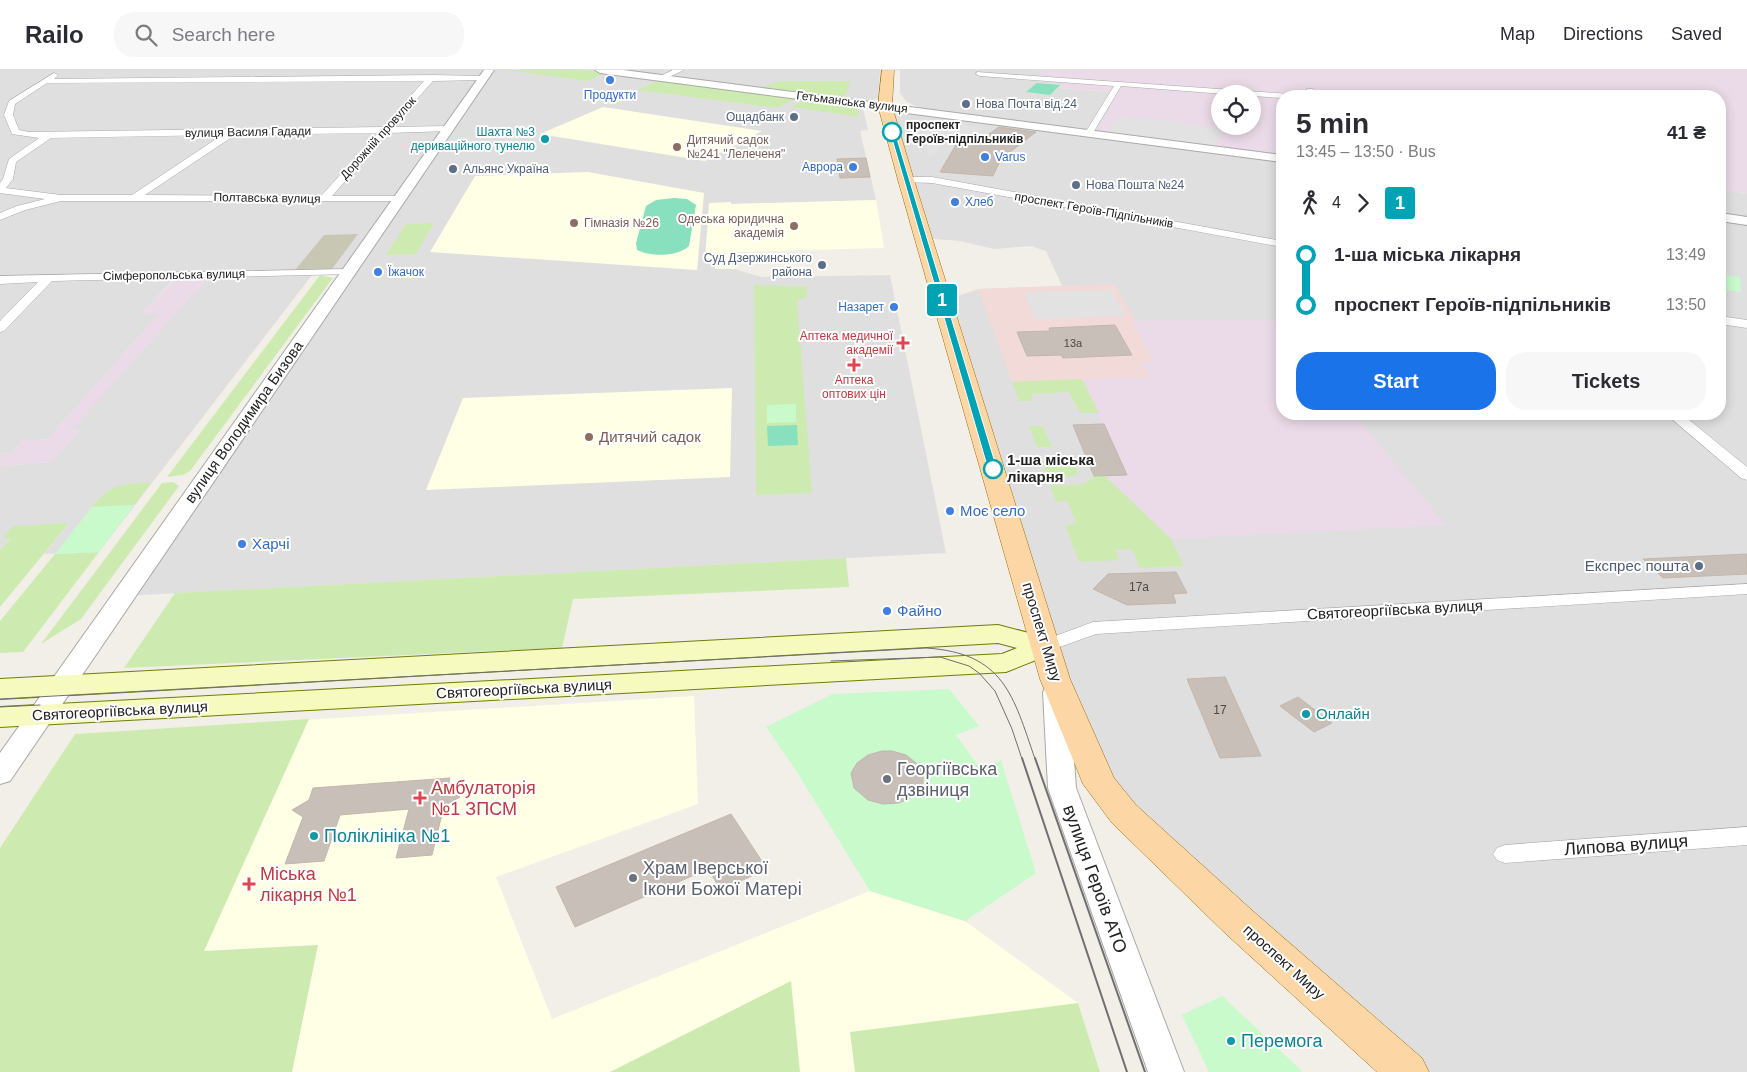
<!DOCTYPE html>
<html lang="en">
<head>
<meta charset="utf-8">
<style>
  :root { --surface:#fff; --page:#f7f7f7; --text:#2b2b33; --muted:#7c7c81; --line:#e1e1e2; --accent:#1a73e8 }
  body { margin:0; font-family:Helvetica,sans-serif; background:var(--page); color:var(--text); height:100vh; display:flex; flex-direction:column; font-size:19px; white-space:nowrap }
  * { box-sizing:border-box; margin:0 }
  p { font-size:16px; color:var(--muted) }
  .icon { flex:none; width:28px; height:28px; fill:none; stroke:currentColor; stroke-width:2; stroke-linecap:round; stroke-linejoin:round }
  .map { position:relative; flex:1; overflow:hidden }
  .side { position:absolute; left:1276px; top:20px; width:450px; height:330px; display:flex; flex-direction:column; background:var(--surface); border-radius:20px; box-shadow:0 2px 12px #0003 }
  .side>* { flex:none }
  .badge { padding:0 10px; border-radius:4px; font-size:18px; line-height:32px }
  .controls { position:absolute; left:1211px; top:15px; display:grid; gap:10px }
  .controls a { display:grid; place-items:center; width:50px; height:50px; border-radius:50%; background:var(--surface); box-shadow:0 2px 12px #0003; font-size:25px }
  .map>.badge { position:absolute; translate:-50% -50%; box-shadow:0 0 0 2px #fff }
  .legs { display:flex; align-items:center; gap:8px; height:55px; padding:0 20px; font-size:16px }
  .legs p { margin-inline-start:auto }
  .head { display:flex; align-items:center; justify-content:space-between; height:85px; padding:0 20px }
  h1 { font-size:28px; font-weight:700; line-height:38px }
  .cta { display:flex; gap:10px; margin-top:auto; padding:10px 20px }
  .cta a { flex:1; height:58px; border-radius:20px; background:var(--accent); color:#fff; font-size:20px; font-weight:700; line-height:58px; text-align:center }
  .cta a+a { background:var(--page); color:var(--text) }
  ul { padding:0 20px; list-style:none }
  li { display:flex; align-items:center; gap:18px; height:50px; font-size:19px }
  li i { display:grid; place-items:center; width:8px; height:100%; margin:0 6px; background:currentColor }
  li i::after { content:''; width:12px; height:12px; margin:-6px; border:4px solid; border-radius:50%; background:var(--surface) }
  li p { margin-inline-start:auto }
  li:first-child i { background:linear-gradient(#0000 50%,currentColor 0) }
  li:last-child i { background:linear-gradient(currentColor 50%,#0000 0) }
  header { display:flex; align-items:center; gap:30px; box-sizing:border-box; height:70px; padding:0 25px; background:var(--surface); border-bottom:1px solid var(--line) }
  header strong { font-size:24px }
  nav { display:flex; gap:28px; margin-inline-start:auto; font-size:18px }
  .search { width:350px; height:45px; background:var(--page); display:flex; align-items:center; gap:12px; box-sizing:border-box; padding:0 18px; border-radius:20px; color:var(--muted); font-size:19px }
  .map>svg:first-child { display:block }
  .residential { fill:#e0dfdf }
  .commercial { fill:#f2dad9 }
  .industrial { fill:#ebdbe8; fill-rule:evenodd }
  .education { fill:#ffffe5 }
  .construction { fill:#c7c7b4 }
  .grass { fill:#cdebb0 }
  .park { fill:#c8facc }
  .pitch { fill:#88e0be }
  .parking { fill:#e2e2e2 }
  .building { fill:#c7bfb8; stroke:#c4b6ab }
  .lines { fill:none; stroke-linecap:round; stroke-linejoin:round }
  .minor-casing { stroke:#a9a9a9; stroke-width:1 }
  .tertiary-casing { stroke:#a9a9a9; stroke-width:2 }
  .secondary-casing { stroke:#707d05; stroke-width:2 }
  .primary-casing { stroke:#a06b00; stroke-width:1 }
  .minor { fill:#fff; fill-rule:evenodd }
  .tertiary { fill:#fff; fill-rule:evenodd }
  .secondary { fill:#f7fabf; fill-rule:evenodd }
  .primary { fill:#fcd6a4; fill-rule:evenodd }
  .tram-far1 { stroke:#707070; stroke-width:1 }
  .tram { stroke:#707070; stroke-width:2 }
  .line-1 { fill:#00a3b4; stroke:#fff }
  .shop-dot { fill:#3f7fe0; stroke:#fff; stroke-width:2 }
  .service-dot { fill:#5c6f8a; stroke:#fff; stroke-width:2 }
  .stop-1-dot { fill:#fff; stroke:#00a3b4; stroke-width:2.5 }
  .culture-dot { fill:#0f9aa8; stroke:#fff; stroke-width:2 }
  .education-dot { fill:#8d6e63; stroke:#fff; stroke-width:2 }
  .health-dot { fill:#e0444e; stroke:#fff; stroke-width:2 }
  .worship-dot { fill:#6b7280; stroke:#fff; stroke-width:2 }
  .labels { text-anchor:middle; stroke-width:4; stroke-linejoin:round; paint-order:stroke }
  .far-number-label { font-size:11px; fill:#4b4948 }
  .far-shop-label { font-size:12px; fill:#366cbe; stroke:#fff; text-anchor:start }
  .far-street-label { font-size:12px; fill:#222; stroke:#fff }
  .far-service-label { font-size:12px; fill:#4e5e75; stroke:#fff; text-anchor:start }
  .far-stop-label { font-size:12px; font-weight:bold; fill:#222; stroke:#fff; text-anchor:start }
  .far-culture-label { font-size:12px; fill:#0d838f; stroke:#fff; text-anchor:end }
  .far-education-label { font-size:12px; fill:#785e54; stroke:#fff; text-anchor:start }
  .far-health-label { font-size:12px; fill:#be3a42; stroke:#fff; text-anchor:end }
  .number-label { font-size:12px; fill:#4b4948 }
  .street-label { font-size:15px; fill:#222; stroke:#fff }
  .education-label { font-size:15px; fill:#785e54; stroke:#fff; text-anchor:start }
  .stop-label { font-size:15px; font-weight:bold; fill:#222; stroke:#fff; text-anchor:start }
  .shop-label { font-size:15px; fill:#366cbe; stroke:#fff; text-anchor:start }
  .service-label { font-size:15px; fill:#4e5e75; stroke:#fff; text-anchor:end }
  .culture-label { font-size:15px; fill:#0d838f; stroke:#fff; text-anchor:start }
  .near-worship-label { font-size:18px; fill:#5b616d; stroke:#fff; text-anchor:start }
  .near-health-label { font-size:18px; fill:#be3a42; stroke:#fff; text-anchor:start }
  .near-culture-label { font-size:18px; fill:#0d838f; stroke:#fff; text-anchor:start }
  .near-street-label { font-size:18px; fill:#222; stroke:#fff }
</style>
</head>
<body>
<header>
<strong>Railo</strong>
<div class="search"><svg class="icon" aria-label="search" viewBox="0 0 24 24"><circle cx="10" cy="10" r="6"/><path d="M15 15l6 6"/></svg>Search here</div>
<nav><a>Map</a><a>Directions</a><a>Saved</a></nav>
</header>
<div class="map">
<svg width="1747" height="1002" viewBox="0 0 1747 1002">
  <rect width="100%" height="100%" fill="#f2efe9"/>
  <!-- residential -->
  <g class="residential">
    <polygon points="0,0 880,0 878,28 862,34 868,60 860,61 876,130 731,134 731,133 705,190 716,190 715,199 735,199 761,207 890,205 946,483 123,526 348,203 178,205 141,244 160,243 48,369 23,371 11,383 0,384"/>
    <polygon points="900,0 1038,0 1043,6 1066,8 1060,18 1118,23 1098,64 1282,89 1282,344 1720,344 1720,120 1747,123 1747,1002 1406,1002 1100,714 941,226 961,225 978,219 1062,216 1046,181 1031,176 994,179 960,171 923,168 885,36 925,40 907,32 902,26 900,23"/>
    <polygon points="312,205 99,482 44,484 69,453 4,468 12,467 0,480 0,396 52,392 79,361 72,359 209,206"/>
  </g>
  <!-- commercial -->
  <polygon class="commercial" points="1114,214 1136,251 1131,251 1154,291 1142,292 1150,307 1012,312 978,219"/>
  <!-- industrial -->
  <g class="industrial">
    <path d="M1038 0H1747V123L1720 120V26H1282V89L1097 64 1118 23 1060 18 1065 8 1043 6ZM1220 24H1252V56H1220Z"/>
    <polygon points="209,206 73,359 79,361 52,392 0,396 0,384 11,383 23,371 48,369 159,244 141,244 177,207"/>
    <polygon points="1273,249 1282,261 1282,344 1354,344 1446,455 1171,469 1105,406 1127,405 1082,309 1149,307 1141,292 1154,291 1131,251"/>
  </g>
  <!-- education -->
  <g class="education">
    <polygon points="603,37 762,61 705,91 540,64"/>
    <polygon points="588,102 704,123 697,200 430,182 475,106"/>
    <polygon points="876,130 884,178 736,182 735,199 715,199 716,190 705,190 709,133 731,132 731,134"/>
    <polygon points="732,318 730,407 426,420 463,328"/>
    <polygon points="694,626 698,734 496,807 552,949 870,821 965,851 1078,933 1100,1002 0,1002 0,779 75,664"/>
  </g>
  <!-- construction -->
  <polygon class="construction" points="358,164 332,199 295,200 324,165"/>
  <!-- grass -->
  <g class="grass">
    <polygon points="507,0 582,0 606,3 587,11"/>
    <polygon points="659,10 797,28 777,38 637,20"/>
    <polygon points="778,11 850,11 844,31 756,20"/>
    <polygon points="807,29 857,35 859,47 791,37"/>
    <polygon points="434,153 416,184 386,185 406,154"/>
    <polygon points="320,205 333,208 190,401 183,405 167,407"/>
    <polygon points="754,215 806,217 807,227 797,231 812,423 756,425"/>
    <polygon points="1082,309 1099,343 1080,343 1069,322 1031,324 1033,331 1019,331 1012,312"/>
    <polygon points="1029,356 1043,356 1052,377 1037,377"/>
    <polygon points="1074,390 1078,403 1074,406 1048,408 1041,391"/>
    <path d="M1094 406H1105L1171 469 1184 496 1140 498 1132 479 1116 480 1119 490 1079 492 1065 455 1076 454 1068 431 1056 432 1050 415C1064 415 1086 418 1094 406Z"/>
    <polygon points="173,412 179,416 81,549 41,574 162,413"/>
    <path d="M151 413 134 435 92 437C112 413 121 414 151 413Z"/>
    <polygon points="69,453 0,537 0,480 11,468 3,468 13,456"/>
    <polygon points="99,482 23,582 0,583 0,551 55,484"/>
    <polygon points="846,488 849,517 573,529 562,578 124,598 175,523"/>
    <polygon points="309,649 204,881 318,875 292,1002 0,1002 0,778 75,664"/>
    <polygon points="791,911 800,1002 610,1002"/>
    <polygon points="1078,933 1100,1002 855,1002 850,962"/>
  </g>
  <!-- park -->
  <g class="park">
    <polygon points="1720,204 1740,207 1741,222 1720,219"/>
    <polygon points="796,334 796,352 767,353 767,335"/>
    <polygon points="134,435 99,482 55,484 92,437"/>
    <polygon points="949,619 979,656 956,665 980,698 1001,690 1036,803 965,851 870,821 795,699 766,657 833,624"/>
    <polygon points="1222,926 1303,1002 1209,1002 1182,945"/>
  </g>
  <!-- pitch -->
  <g class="pitch">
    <polygon points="1037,13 1060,15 1050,25 1026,22"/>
    <path d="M674 128 687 129 696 135 689 176C677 187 651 187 637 180L636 173 646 136 656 130Z"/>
    <polygon points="797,355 798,375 768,376 767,356"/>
  </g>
  <!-- parking -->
  <g class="parking">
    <polygon points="1121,47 1172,51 1225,60 1213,75 1106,61"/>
    <polygon points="934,51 982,58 974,67 948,65 934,86 928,87 921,57"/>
    <polygon points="1111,220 1126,246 1035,249 1024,222"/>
  </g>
  <!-- building -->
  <g class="building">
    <polygon points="999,57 1036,62 1001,89 993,106 940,102 960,68 982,69"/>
    <polygon points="866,88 870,107 840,108 837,89"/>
    <polygon points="1115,255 1132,285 1063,288 1061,285 1027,286 1017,262 1050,261 1049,258"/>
    <polygon points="1104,354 1127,405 1094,406 1073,355"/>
    <polygon points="1747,484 1747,504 1663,508 1643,489"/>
    <polygon points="1176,502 1187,523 1173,524 1176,533 1127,535 1093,519 1108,504"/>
    <polygon points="1225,607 1261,686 1220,688 1187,609"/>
    <polygon points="1298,627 1332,653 1314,662 1280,636"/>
    <polygon points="882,681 892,681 906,685 920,696 923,703 923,714 912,727 899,733 883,734 868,730 854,718 851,703 857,693 868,685"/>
    <polygon points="450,708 447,721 460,727 444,736 432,785 396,788 409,739 340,745 324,791 285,794 303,747 292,740 309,730 313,718"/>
    <polygon points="731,744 767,799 721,820 708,799 575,857 556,817"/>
  </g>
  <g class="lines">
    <!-- minor casing -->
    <g class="minor-casing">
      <g id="minor">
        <polygon points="673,0 684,0 663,10 656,8"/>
        <polygon points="977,2 1290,24 1294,26 1282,26 1282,28 1252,26 1252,24 1224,24 1121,16 1093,63 1089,66 1085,63 1114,16 980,6 976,4"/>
        <path d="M54 3 58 5 54 9 432 5 483 6 487 8 483 10 433 11 392 57 447 56 450 57V61L388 63 332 126H399L404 129 403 131H61L25 140 0 150V143L17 136 45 129 0 123V113L3 109 9 89 39 68 12 64 4 45 9 31ZM424 11 383 57 29 62 19 60 13 45 15 34 47 13ZM378 63 321 126 145 125 235 65ZM222 65 132 125H61L6 118 13 109 16 92 51 68Z"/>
        <polygon points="1307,19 1313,19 1315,26 1305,26 1307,24"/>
        <polygon points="906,107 932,107 1282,171 1282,177 932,113 903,112 901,110"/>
        <polygon points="348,199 354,202 352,204 52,211 4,261 0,262 0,251 38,212 0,214 0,206"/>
        <polygon points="1720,246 1747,250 1747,258 1720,254"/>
        <polygon points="1666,344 1682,344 1747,397 1747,410 1741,408"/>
        <polygon points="1747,514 1747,524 1096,564 1046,582 1039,580 1037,576 1039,572 1093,552"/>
        <polygon points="1747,757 1747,775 1505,793 1497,790 1493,784 1497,778 1505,775"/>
      </g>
    </g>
    <!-- tertiary casing -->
    <g class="tertiary-casing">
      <g id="tertiary">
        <polygon points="484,0 494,0 10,711 0,714 0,683"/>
        <polygon points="595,0 623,0 1282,85 1282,92 600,3"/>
        <polygon points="1720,143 1747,147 1747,155 1720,151"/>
        <polygon points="1056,613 1065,616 1069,622 1076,718 1184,1002 1148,1002 1048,718 1043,622 1047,616"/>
      </g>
    </g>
    <!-- secondary casing -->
    <g class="secondary-casing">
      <polygon id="secondary" points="998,555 1056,570 1060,576 1056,582 1006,602 0,657 0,637 1002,584 1017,578 998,573 0,629 0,609"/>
    </g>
    <!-- primary casing -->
    <g class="primary-casing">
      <polygon id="primary" points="882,0 894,0 892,36 914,110 1070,609 1114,708 1136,735 1254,842 1422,988 1429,1002 1377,1002 1226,864 1112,753 1083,714 1040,609 898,110 878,36"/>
    </g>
    <!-- minor -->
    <use href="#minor" class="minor"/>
    <!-- tertiary -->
    <use href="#tertiary" class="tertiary"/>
    <!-- secondary -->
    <use href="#secondary" class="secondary"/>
    <!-- primary -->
    <use href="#primary" class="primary"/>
    <!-- tram-far1 -->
    <g class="tram-far1">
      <polyline points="831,591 940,587 969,596 979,603 995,621 1012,659 1022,689"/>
      <path d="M0 629 926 578C1004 583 1013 625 1035 689"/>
      <polyline points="0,637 40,635"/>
    </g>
    <!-- tram -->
    <g class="tram">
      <polyline points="1022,688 1127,1002"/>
      <polyline points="1035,688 1145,1002"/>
    </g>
  </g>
  <!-- line-1 -->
  <polygon class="line-1" points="892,60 895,62 997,399 996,401 988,399 890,62"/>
  <!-- markers -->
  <g class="shop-dot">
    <circle cx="610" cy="10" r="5"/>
    <circle cx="985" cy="87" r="5"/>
    <circle cx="853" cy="97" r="5"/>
    <circle cx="955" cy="132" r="5"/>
    <circle cx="378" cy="202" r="5"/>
    <circle cx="894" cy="237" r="5"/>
    <circle cx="950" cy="441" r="5"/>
    <circle cx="242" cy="474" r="5"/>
    <circle cx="887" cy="541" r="5"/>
  </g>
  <g class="service-dot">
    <circle cx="966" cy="34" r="5"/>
    <circle cx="794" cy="47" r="5"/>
    <circle cx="453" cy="99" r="5"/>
    <circle cx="1076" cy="115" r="5"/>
    <circle cx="822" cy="195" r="5"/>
    <circle cx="1699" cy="496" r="5"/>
  </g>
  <g class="stop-1-dot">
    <circle cx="892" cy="62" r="9"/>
    <circle cx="993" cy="399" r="9"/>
  </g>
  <g class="culture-dot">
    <circle cx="545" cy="69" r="5"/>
    <circle cx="1306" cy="644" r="5"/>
    <circle cx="314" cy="766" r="5"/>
    <circle cx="1231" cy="971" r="5"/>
  </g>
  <g class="education-dot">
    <circle cx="677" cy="77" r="5"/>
    <circle cx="574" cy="153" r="5"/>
    <circle cx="794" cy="156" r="5"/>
    <circle cx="589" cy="367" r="5"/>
  </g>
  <g class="health-dot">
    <path d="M900.5 265.5h5v5h5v5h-5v5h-5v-5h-5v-5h5z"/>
    <path d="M851.5 287.5h5v5h5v5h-5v5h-5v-5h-5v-5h5z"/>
    <path d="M417.5 720.5h5v5h5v5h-5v5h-5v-5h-5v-5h5z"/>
    <path d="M246.5 806.5h5v5h5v5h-5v5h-5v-5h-5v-5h5z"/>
  </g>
  <g class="worship-dot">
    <circle cx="887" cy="709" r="5"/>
    <circle cx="633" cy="808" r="5"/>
  </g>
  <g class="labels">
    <!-- far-number labels -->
    <g class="far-number-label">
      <text x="1073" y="277">13а</text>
    </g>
    <!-- far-shop labels -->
    <g class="far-shop-label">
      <text x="610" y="29" text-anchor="middle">Продукти</text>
      <text x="995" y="91">Varus</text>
      <text x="843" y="101" text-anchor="end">Аврора</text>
      <text x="965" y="136">Хлеб</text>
      <text x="388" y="206">Їжачок</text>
      <text x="884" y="241" text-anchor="end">Назарет</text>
    </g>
    <!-- far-street labels -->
    <g class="far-street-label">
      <text transform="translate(852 32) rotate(7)" y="4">Гетьманська вулиця</text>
      <text transform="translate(248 62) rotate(-1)" y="4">вулиця Василя Гадади</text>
      <text transform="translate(378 68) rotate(-48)" y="4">Дорожній провулок</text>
      <text transform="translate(267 128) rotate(1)" y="4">Полтавська вулиця</text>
      <text transform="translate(1094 140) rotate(10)" y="4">проспект Героїв-Підпільників</text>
      <text transform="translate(174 205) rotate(-1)" y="4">Сімферопольська вулиця</text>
    </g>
    <!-- far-service labels -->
    <g class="far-service-label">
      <text x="976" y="38">Нова Почта від.24</text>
      <text x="784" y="51" text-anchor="end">Ощадбанк</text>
      <text x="463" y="103">Альянс Україна</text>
      <text x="1086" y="119">Нова Пошта №24</text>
      <text x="812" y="192" text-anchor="end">Суд Дзержинського<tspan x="812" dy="14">района</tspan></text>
    </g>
    <!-- far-stop labels -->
    <g class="far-stop-label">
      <text x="906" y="59">проспект<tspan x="906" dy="14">Героїв-підпільників</tspan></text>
    </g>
    <!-- far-culture labels -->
    <g class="far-culture-label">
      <text x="535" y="66">Шахта №3<tspan x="535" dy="14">дериваційного тунелю</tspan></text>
    </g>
    <!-- far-education labels -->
    <g class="far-education-label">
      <text x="687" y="74">Дитячий садок<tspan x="687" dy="14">№241 "Лелеченя"</tspan></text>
      <text x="784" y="153" text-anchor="end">Одеська юридична<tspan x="784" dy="14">академія</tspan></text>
      <text x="584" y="157">Гімназія №26</text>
    </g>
    <!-- far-health labels -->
    <g class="far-health-label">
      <text x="893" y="270">Аптека медичної<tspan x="893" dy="14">академії</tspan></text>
      <text x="854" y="314" text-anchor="middle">Аптека<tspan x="854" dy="14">оптових цін</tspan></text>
    </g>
    <!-- number labels -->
    <g class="number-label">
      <text x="1139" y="521">17а</text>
      <text x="1220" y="644">17</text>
    </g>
    <!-- street labels -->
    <g class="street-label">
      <text transform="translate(244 352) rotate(-55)" y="5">вулиця Володимира Бизова</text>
      <text transform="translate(1395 540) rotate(-3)" y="5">Святогеоргіївська вулиця</text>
      <text transform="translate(1042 562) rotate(73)" y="5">проспект Миру</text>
      <text transform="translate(524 619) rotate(-3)" y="5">Святогеоргіївська вулиця</text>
      <text transform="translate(120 641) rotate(-3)" y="5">Святогеоргіївська вулиця</text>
      <text transform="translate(1284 892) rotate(42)" y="5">проспект Миру</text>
    </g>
    <!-- education labels -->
    <g class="education-label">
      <text x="599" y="372">Дитячий садок</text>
    </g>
    <!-- stop labels -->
    <g class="stop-label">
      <text x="1007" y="395">1-ша міська<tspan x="1007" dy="17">лікарня</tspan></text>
    </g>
    <!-- shop labels -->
    <g class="shop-label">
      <text x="960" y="446">Моє село</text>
      <text x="252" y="479">Харчі</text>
      <text x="897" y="546">Файно</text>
    </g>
    <!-- service labels -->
    <g class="service-label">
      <text x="1689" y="501">Експрес пошта</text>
    </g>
    <!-- culture labels -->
    <g class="culture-label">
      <text x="1316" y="649">Онлайн</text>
    </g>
    <!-- near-worship labels -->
    <g class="near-worship-label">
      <text x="897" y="705">Георгіївська<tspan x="897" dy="21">дзвіниця</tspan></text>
      <text x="643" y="804">Храм Іверської<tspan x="643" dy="21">Ікони Божої Матері</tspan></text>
    </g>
    <!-- near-health labels -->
    <g class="near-health-label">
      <text x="431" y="724">Амбулаторія<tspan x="431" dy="21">№1 ЗПСМ</tspan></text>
      <text x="260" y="810">Міська<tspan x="260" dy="21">лікарня №1</tspan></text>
    </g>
    <!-- near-culture labels -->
    <g class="near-culture-label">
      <text x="324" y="772">Поліклініка №1</text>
      <text x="1241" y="977">Перемога</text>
    </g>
    <!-- near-street labels -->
    <g class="near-street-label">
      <text transform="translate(1626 775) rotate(-4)" y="6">Липова вулиця</text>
      <text transform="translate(1095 809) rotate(70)" y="6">вулиця Героїв АТО</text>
    </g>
  </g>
</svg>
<div class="controls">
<a><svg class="icon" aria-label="locate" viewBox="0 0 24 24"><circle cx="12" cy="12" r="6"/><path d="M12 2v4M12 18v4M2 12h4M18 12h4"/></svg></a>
</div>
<b class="badge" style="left:942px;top:230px;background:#00a3b4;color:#fff">1</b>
<section class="side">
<div class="head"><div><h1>5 min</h1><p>13:45 – 13:50 · Bus</p></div><b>41 ₴</b></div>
<div class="legs"><svg class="icon" aria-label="walk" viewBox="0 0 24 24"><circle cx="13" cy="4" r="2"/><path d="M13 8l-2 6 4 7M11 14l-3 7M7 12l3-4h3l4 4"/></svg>4<svg class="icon" aria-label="forward" viewBox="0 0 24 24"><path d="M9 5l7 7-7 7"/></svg><b class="badge" style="background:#00a3b4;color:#fff">1</b></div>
<ul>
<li><i style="color:#00a3b4"></i><b>1-ша міська лікарня</b><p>13:49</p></li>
<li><i style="color:#00a3b4"></i><b>проспект Героїв-підпільників</b><p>13:50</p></li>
</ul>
<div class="cta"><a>Start</a><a>Tickets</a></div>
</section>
</div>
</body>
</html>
